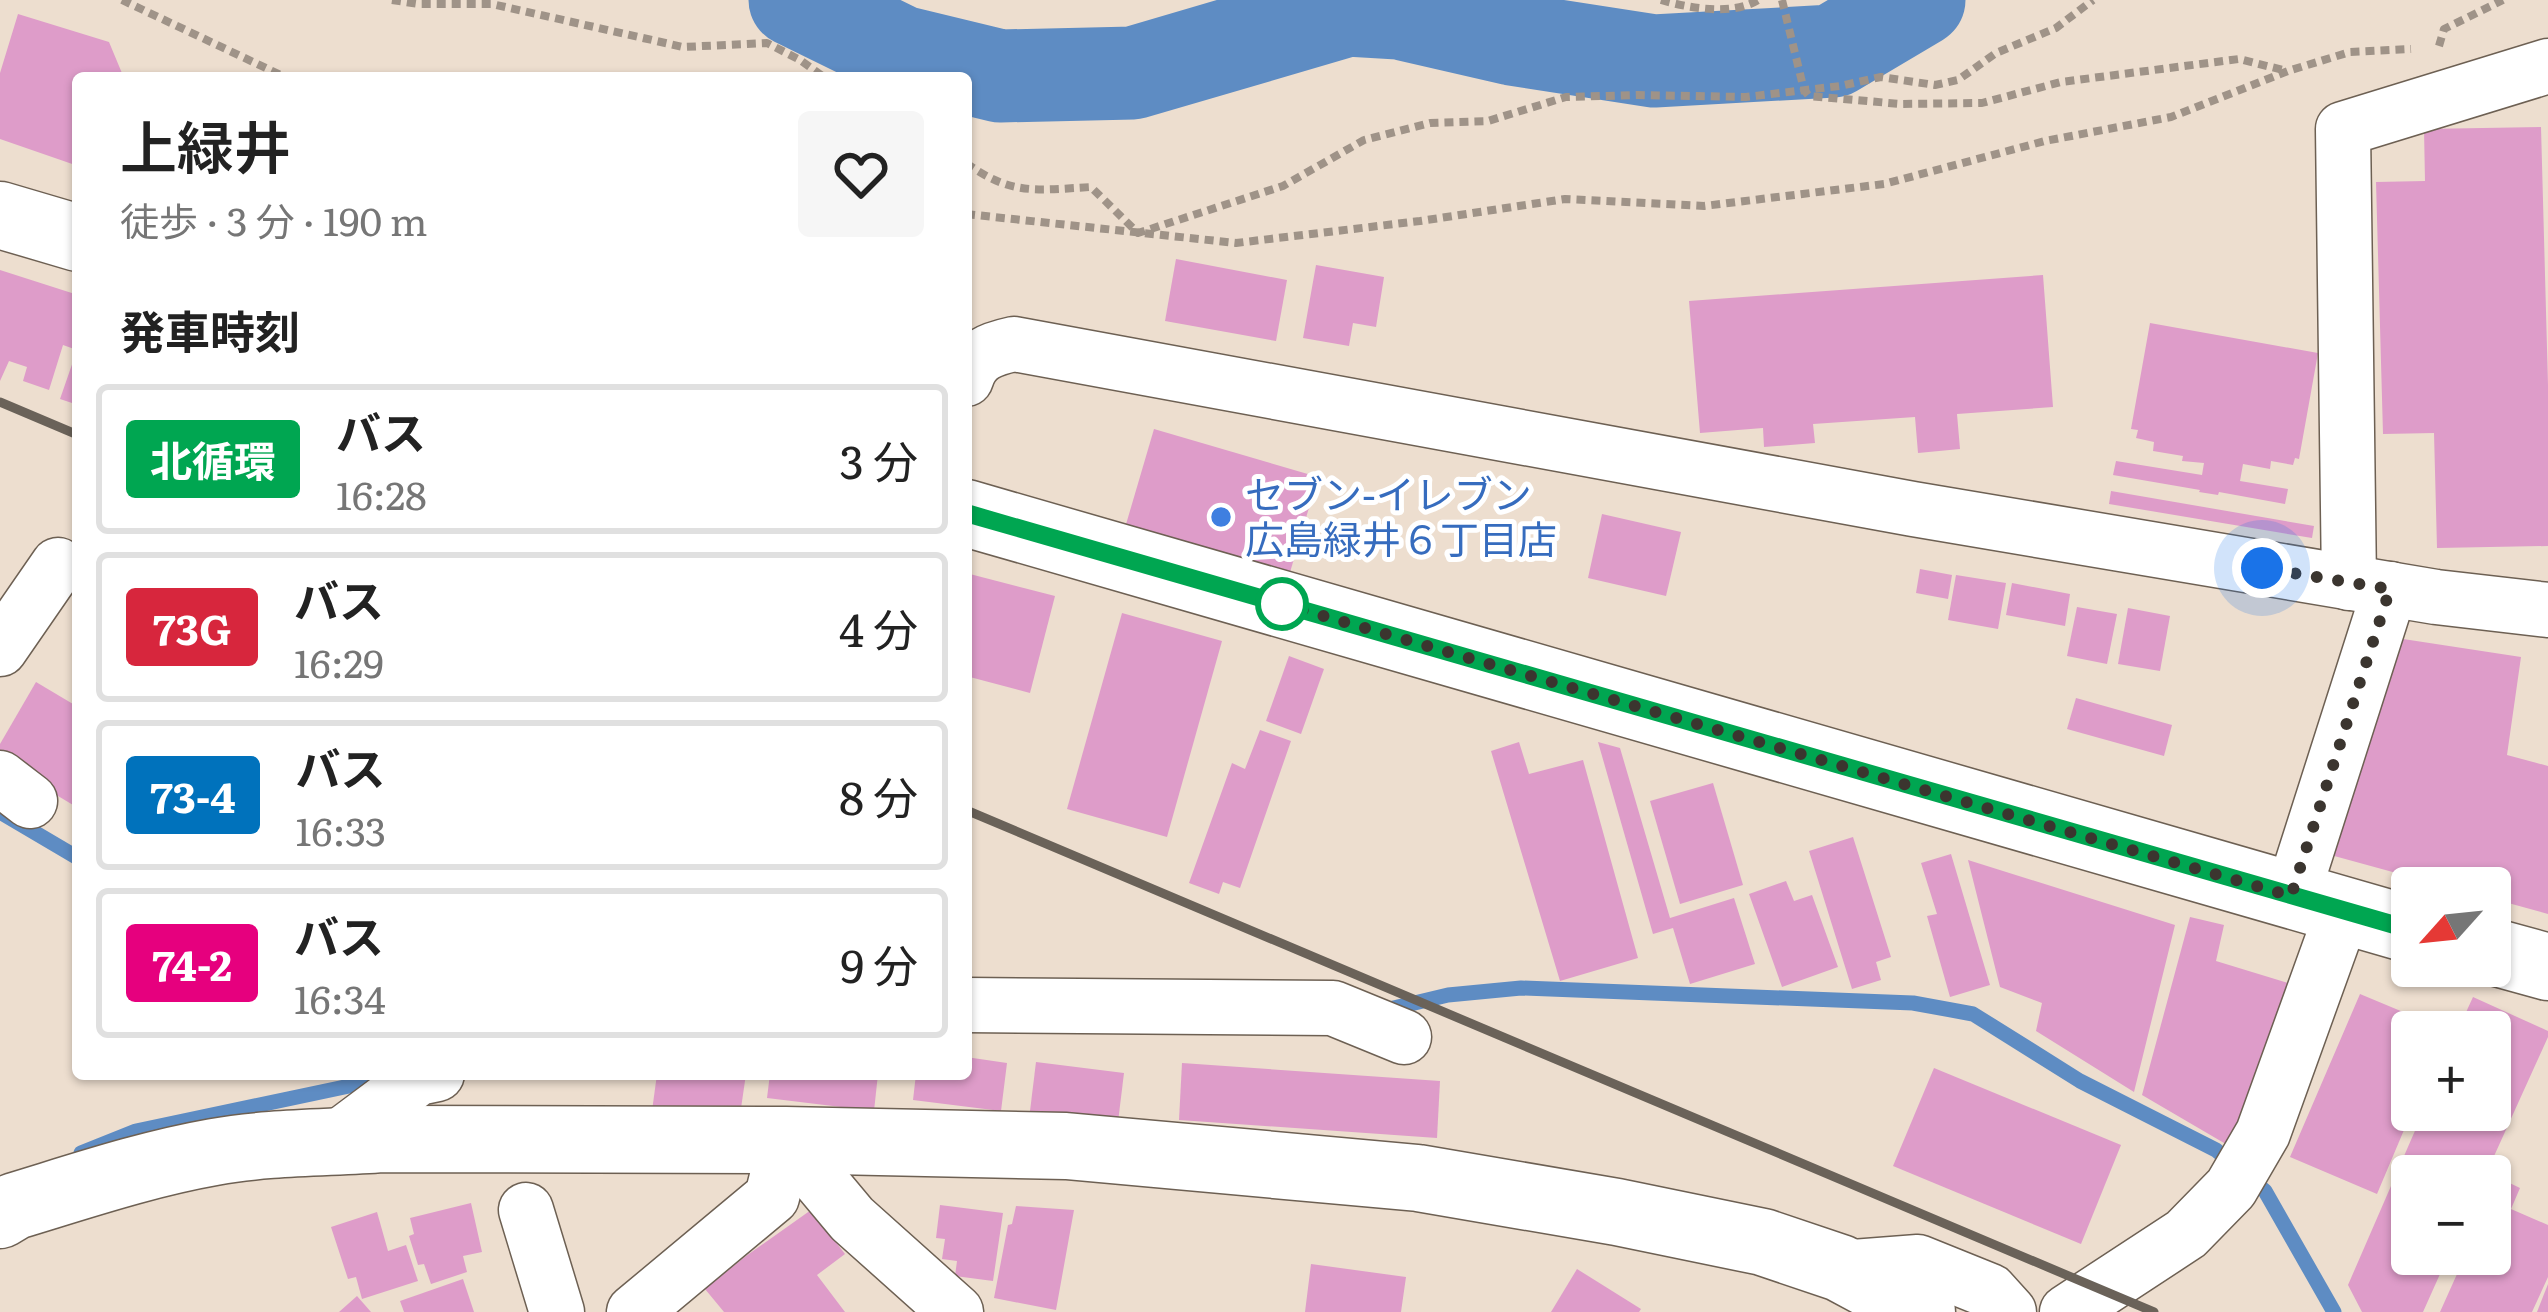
<!DOCTYPE html>
<html lang="ja">
<head>
<meta charset="utf-8">
<style>
  :root { --surface:#fff; --page:#f6f6f6; --text:#222; --muted:#767676; --line:#e0e0e0 }
  body { margin:0; font-family:Literata,"Noto Sans JP",serif; background:var(--page); color:var(--text); height:100vh; display:flex; flex-direction:column; font-size:45px; white-space:nowrap }
  * { box-sizing:border-box; margin:0 }
  p { font-size:39px; color:var(--muted) }
  .icon { flex:none; width:66px; height:66px; fill:none; stroke:currentColor; stroke-width:2; stroke-linecap:round; stroke-linejoin:round }
  .map { position:relative; flex:1; overflow:hidden }
  .side { position:absolute; left:72px; top:72px; width:900px; height:1008px; display:flex; flex-direction:column; background:var(--surface); border-radius:12px; box-shadow:0 3px 9px #0004 }
  .side>* { flex:none }
  .badge { padding:0 24px; border-radius:9px; font-size:42px; line-height:78px }
  .needle { width:78px; rotate:243deg }
  .fabs { position:absolute; left:2391px; top:867px; display:grid; gap:24px }
  .fabs a { display:grid; place-items:center; width:120px; height:120px; border-radius:12px; background:var(--surface); box-shadow:0 3px 9px #0004; font-size:60px }
  .you { position:absolute; width:60px; height:60px; margin:-30px; border:9px solid #fff; border-radius:50%; background:#1a73e8; box-shadow:0 0 0 18px #1a73e833 }
  .map>.badge { position:absolute; translate:-50% -50%; box-shadow:0 0 0 6px #fff }
  h2 { padding:0 48px; font-size:45px; line-height:108px }
  .round { display:grid; place-items:center; flex:none; width:126px; height:126px; border-radius:12px; background:var(--page) }
  .overview { display:flex; align-items:center; justify-content:space-between; height:204px; padding:0 48px }
  h1 { font-size:57px; font-weight:600; line-height:90px }
  ul { padding:0; list-style:none }
  li { display:flex; align-items:center; gap:36px; height:150px; margin:0 24px 18px; padding:0 24px; border:6px solid var(--line); border-radius:12px }
  li div { flex:1 }
  li b { display:block; font-size:45px }
  li em { font-style:normal }
  li .badge { min-width:132px; font-weight:700; text-align:center }
  .map>svg:first-child { display:block }
  .lines { fill:none; stroke-linecap:round; stroke-linejoin:round }
  .stream { stroke:#5e8cc3; stroke-width:15 }
  .river { stroke:#5e8cc3; stroke-width:93 }
  .building { fill:#de9cc9 }
  .minor-casing { stroke:#6d6053; stroke-width:57 }
  .tertiary-casing { stroke:#6d6053; stroke-width:69 }
  .secondary-casing { stroke:#6d6053; stroke-width:69 }
  .path { stroke:#9f9388; stroke-width:8; stroke-dasharray:9 6; stroke-linecap:butt }
  .minor { stroke:#fff; stroke-width:54 }
  .tertiary { stroke:#fff; stroke-width:66 }
  .secondary { stroke:#fff; stroke-width:66 }
  .rail { stroke:#6a6259; stroke-width:9 }
  .line-casing { stroke:#fff; stroke-width:27 }
  .line { stroke:#00a651; stroke-width:18 }
  .walk { stroke:#3b352f; stroke-width:12; stroke-dasharray:0 21.6 }
  .shop-dot { fill:#3f7fe0; stroke:#fff; stroke-width:4.5 }
  .stop-dot { fill:#fff; stroke:#00a651; stroke-width:6 }
  .labels { text-anchor:middle; stroke-width:10; stroke-linejoin:round; paint-order:stroke }
  .shop-label { font-size:39px; fill:#366cbe; stroke:#fff; text-anchor:start }
</style>
</head>
<body>
<div class="map">
<svg width="2548" height="1312" viewBox="0 0 2548 1312">
  <rect width="100%" height="100%" fill="#eddecf"/>
  <g class="lines">
    <!-- stream -->
    <g class="stream">
      <polyline points="0,812 78,858"/>
      <polyline points="1381,1011 1448,995 1521,988 1913,1003 1973,1014 2080,1081 2216,1150 2265,1191 2334,1312"/>
      <polyline points="81,1153 136,1131 354,1085 378,1074"/>
    </g>
    <!-- river -->
    <polyline class="river" points="795,0 901,52 1000,76 1133,73 1348,10 1399,13 1512,39 1654,61 1833,51 1919,0"/>
  </g>
  <!-- building -->
  <g class="building">
    <polygon points="18,14 109,42 124,78 78,78 78,166 0,139 0,73"/>
    <polygon points="2541,127 2548,385 2548,546 2437,548 2434,433 2383,434 2376,182 2425,181 2424,129"/>
    <polygon points="1176,259 1287,280 1276,341 1165,321"/>
    <polygon points="1316,265 1384,277 1376,327 1353,323 1349,346 1303,338"/>
    <polygon points="0,270 78,295 78,405 60,399 77,350 63,345 49,390 23,381 27,367 9,361 0,381"/>
    <polygon points="2043,275 2053,407 1957,414 1960,449 1918,453 1915,417 1813,424 1815,443 1764,447 1763,428 1700,433 1689,301"/>
    <polygon points="2150,323 2318,353 2299,459 2295,458 2293,465 2271,461 2270,469 2243,464 2240,481 2288,489 2285,504 2219,492 2218,495 2199,492 2200,490 2113,475 2116,461 2202,475 2204,463 2182,461 2183,456 2153,451 2154,442 2136,438 2138,430 2131,429"/>
    <polygon points="1154,429 1318,477 1286,586 1122,538"/>
    <polygon points="2111,491 2314,526 2312,538 2109,504"/>
    <polygon points="1602,514 1681,532 1666,596 1588,578"/>
    <polygon points="1920,569 1952,575 1948,599 1916,593"/>
    <polygon points="966,573 1055,596 1030,693 966,676"/>
    <polygon points="1956,575 2006,583 1998,629 1948,620"/>
    <polygon points="2012,583 2070,594 2065,626 2006,615"/>
    <polygon points="2077,607 2117,614 2107,664 2067,656"/>
    <polygon points="2128,608 2170,616 2160,671 2118,664"/>
    <polygon points="1122,613 1222,641 1167,837 1067,809"/>
    <polygon points="2377,635 2521,657 2507,755 2548,766 2548,914 2490,898 2490,888 2451,888 2327,854"/>
    <polygon points="1289,656 1324,669 1301,734 1266,721"/>
    <polygon points="36,682 78,707 78,808 0,761 0,744"/>
    <polygon points="2076,698 2172,725 2164,756 2067,729"/>
    <polygon points="1260,730 1291,741 1240,888 1223,882 1219,894 1189,883 1232,763 1245,769"/>
    <polygon points="1519,742 1529,774 1583,760 1638,958 1560,981 1491,751"/>
    <polygon points="1598,742 1620,748 1670,918 1734,898 1755,964 1690,984 1673,928 1653,934"/>
    <polygon points="1713,783 1743,885 1680,904 1650,801"/>
    <polygon points="1853,837 1891,957 1876,962 1881,980 1852,989 1809,851"/>
    <polygon points="1951,854 1990,985 1950,997 1927,916 1937,914 1921,863"/>
    <polygon points="1968,860 2175,925 2134,1092 2036,1031 2042,1003 2000,987"/>
    <polygon points="1786,881 1794,901 1812,895 1838,967 1782,987 1749,894"/>
    <polygon points="2190,917 2224,925 2216,961 2291,984 2236,1150 2142,1095"/>
    <polygon points="2360,994 2451,1032 2412,1032 2412,1111 2377,1194 2290,1157"/>
    <polygon points="2473,997 2548,1031 2548,1037 2485,1176 2412,1176 2412,1254 2449,1254 2423,1312 2362,1312 2348,1285 2424,1110 2490,1110 2490,1032 2457,1032"/>
    <polygon points="966,1057 1007,1063 1001,1111 913,1100 916,1074 966,1074"/>
    <polygon points="1036,1062 1124,1073 1118,1122 1030,1111"/>
    <polygon points="1182,1063 1440,1081 1437,1138 1179,1120"/>
    <polygon points="1934,1068 2121,1145 2081,1244 1893,1166"/>
    <polygon points="657,1074 746,1074 739,1122 652,1111"/>
    <polygon points="770,1074 878,1074 874,1111 767,1098"/>
    <polygon points="2495,1176 2520,1188 2511,1209 2548,1225 2548,1277 2532,1312 2440,1312 2466,1254 2490,1254 2490,1186"/>
    <polygon points="471,1203 482,1252 463,1256 467,1272 431,1284 424,1264 418,1265 409,1236 414,1234 410,1218"/>
    <polygon points="940,1205 1003,1213 993,1281 955,1276 957,1261 942,1259 945,1239 936,1238"/>
    <polygon points="1016,1206 1074,1210 1056,1310 994,1298 1008,1225 1012,1224"/>
    <polygon points="811,1210 845,1254 817,1275 845,1312 724,1312 705,1289 746,1256"/>
    <polygon points="377,1212 388,1251 406,1245 418,1281 362,1299 356,1277 348,1279 331,1227"/>
    <polygon points="1311,1264 1406,1277 1401,1312 1305,1312"/>
    <polygon points="1577,1269 1641,1309 1639,1312 1551,1312"/>
    <polygon points="463,1279 474,1312 404,1312 400,1301"/>
    <polygon points="2548,1284 2548,1312 2537,1312"/>
    <polygon points="357,1296 371,1312 339,1312"/>
  </g>
  <g class="lines">
    <!-- minor casing -->
    <g class="minor-casing">
      <g id="minor">
        <path d="M966 379C973 355 991 349 1014 344L1913 509 2436 597 2548 610"/>
        <polyline points="2349,583 2343,129 2548,66"/>
        <polyline points="0,649 58,565"/>
        <polyline points="0,778 30,801"/>
        <polyline points="2292,896 2390,589"/>
        <polyline points="966,1005 1333,1008 1404,1037"/>
        <polyline points="786,1140 852,1219 956,1312"/>
        <polyline points="331,1143 418,1078 437,1074"/>
        <polyline points="526,1210 557,1312"/>
        <polyline points="1840,1268 1918,1262 1990,1291 2009,1312"/>
        <polyline points="634,1312 772,1197 786,1140"/>
        <polyline points="2067,1312 2186,1234 2231,1188 2263,1133 2343,911"/>
      </g>
    </g>
    <!-- tertiary casing -->
    <g class="tertiary-casing">
      <path id="tertiary" d="M0 1215 15 1206C81 1186 146 1164 214 1152 269 1142 327 1143 383 1139L786 1140 1066 1146 1418 1178 1617 1212 1763 1242 1840 1268 1922 1312"/>
    </g>
    <!-- secondary casing -->
    <g class="secondary-casing">
      <g id="secondary">
        <polyline points="0,215 78,238"/>
        <polyline points="966,513 2412,930"/>
        <polyline points="2490,951 2548,967"/>
      </g>
    </g>
    <!-- path -->
    <g class="path">
      <polyline points="122,0 287,78"/>
      <polyline points="392,0 419,4 492,4 683,47 767,43 800,60 825,78"/>
      <path d="M1661 0C1689 8 1732 16 1758 0"/>
      <polyline points="1782,0 1804,90 1809,96 1901,104 1982,103 2061,82 2239,59 2287,71"/>
      <polyline points="2439,46 2444,29 2503,0"/>
      <path d="M966 163C1012 196 1037 190 1091 187L1138 233 1283 186 1364 140 1430 123 1488 121 1566 97 1638 95 1746 97 1840 86 1881 77 1935 85 1958 80 1996 53 2056 28 2093 0"/>
      <polyline points="966,214 1236,243 1420,221 1565,199 1704,206 1884,184 2045,141 2171,117 2288,71 2350,52 2411,49"/>
    </g>
    <!-- minor -->
    <use href="#minor" class="minor"/>
    <!-- tertiary -->
    <use href="#tertiary" class="tertiary"/>
    <!-- secondary -->
    <use href="#secondary" class="secondary"/>
    <!-- rail -->
    <g class="rail">
      <polyline points="0,402 78,435"/>
      <polyline points="966,810 2154,1312"/>
    </g>
  </g>
  <g class="lines">
    <!-- line casing -->
    <g class="line-casing">
      <polyline id="line" points="966,513 2412,930"/>
    </g>
    <!-- line -->
    <use href="#line" class="line"/>
    <!-- walk -->
    <polyline class="walk" points="1282,604 2291,896 2390,589 2262,568"/>
  </g>
  <!-- markers -->
  <circle class="shop-dot" cx="1221" cy="517" r="12"/>
  <circle class="stop-dot" cx="1282" cy="604" r="24"/>
  <g class="labels">
    <!-- shop labels -->
    <g class="shop-label">
      <text x="1245" y="509">セブン‐イレブン<tspan x="1245" dy="45">広島緑井６丁目店</tspan></text>
    </g>
  </g>
</svg>
<div class="fabs">
<a><svg class="needle" viewBox="-14 -14 28 28"><path d="M0-13l5 13h-10z" fill="#e53935"/><path d="M0 13l5-13h-10z" fill="#767676"/></svg></a>
<a>+</a>
<a>−</a>
</div>
<div class="you" style="left:2262px;top:568px"></div>
<section class="side">
<div class="overview"><div><h1>上緑井</h1><p>徒歩 · 3 分 · 190 m</p></div><a class="round"><svg class="icon" aria-label="heart" viewBox="0 0 24 24"><path d="M12 20l-8-8c-3-5 5-10 8-4 3-6 11-1 8 4z"/></svg></a></div>
<h2>発車時刻</h2>
<ul>
<li><span class="badge" style="background:#00a651;color:#fff">北循環</span><div><b>バス</b><p>16:28</p></div><em>3 分</em></li>
<li><span class="badge" style="background:#d7263d;color:#fff">73G</span><div><b>バス</b><p>16:29</p></div><em>4 分</em></li>
<li><span class="badge" style="background:#0072bc;color:#fff">73-4</span><div><b>バス</b><p>16:33</p></div><em>8 分</em></li>
<li><span class="badge" style="background:#e6007e;color:#fff">74-2</span><div><b>バス</b><p>16:34</p></div><em>9 分</em></li>
</ul>
</section>
</div>
</body>
</html>
